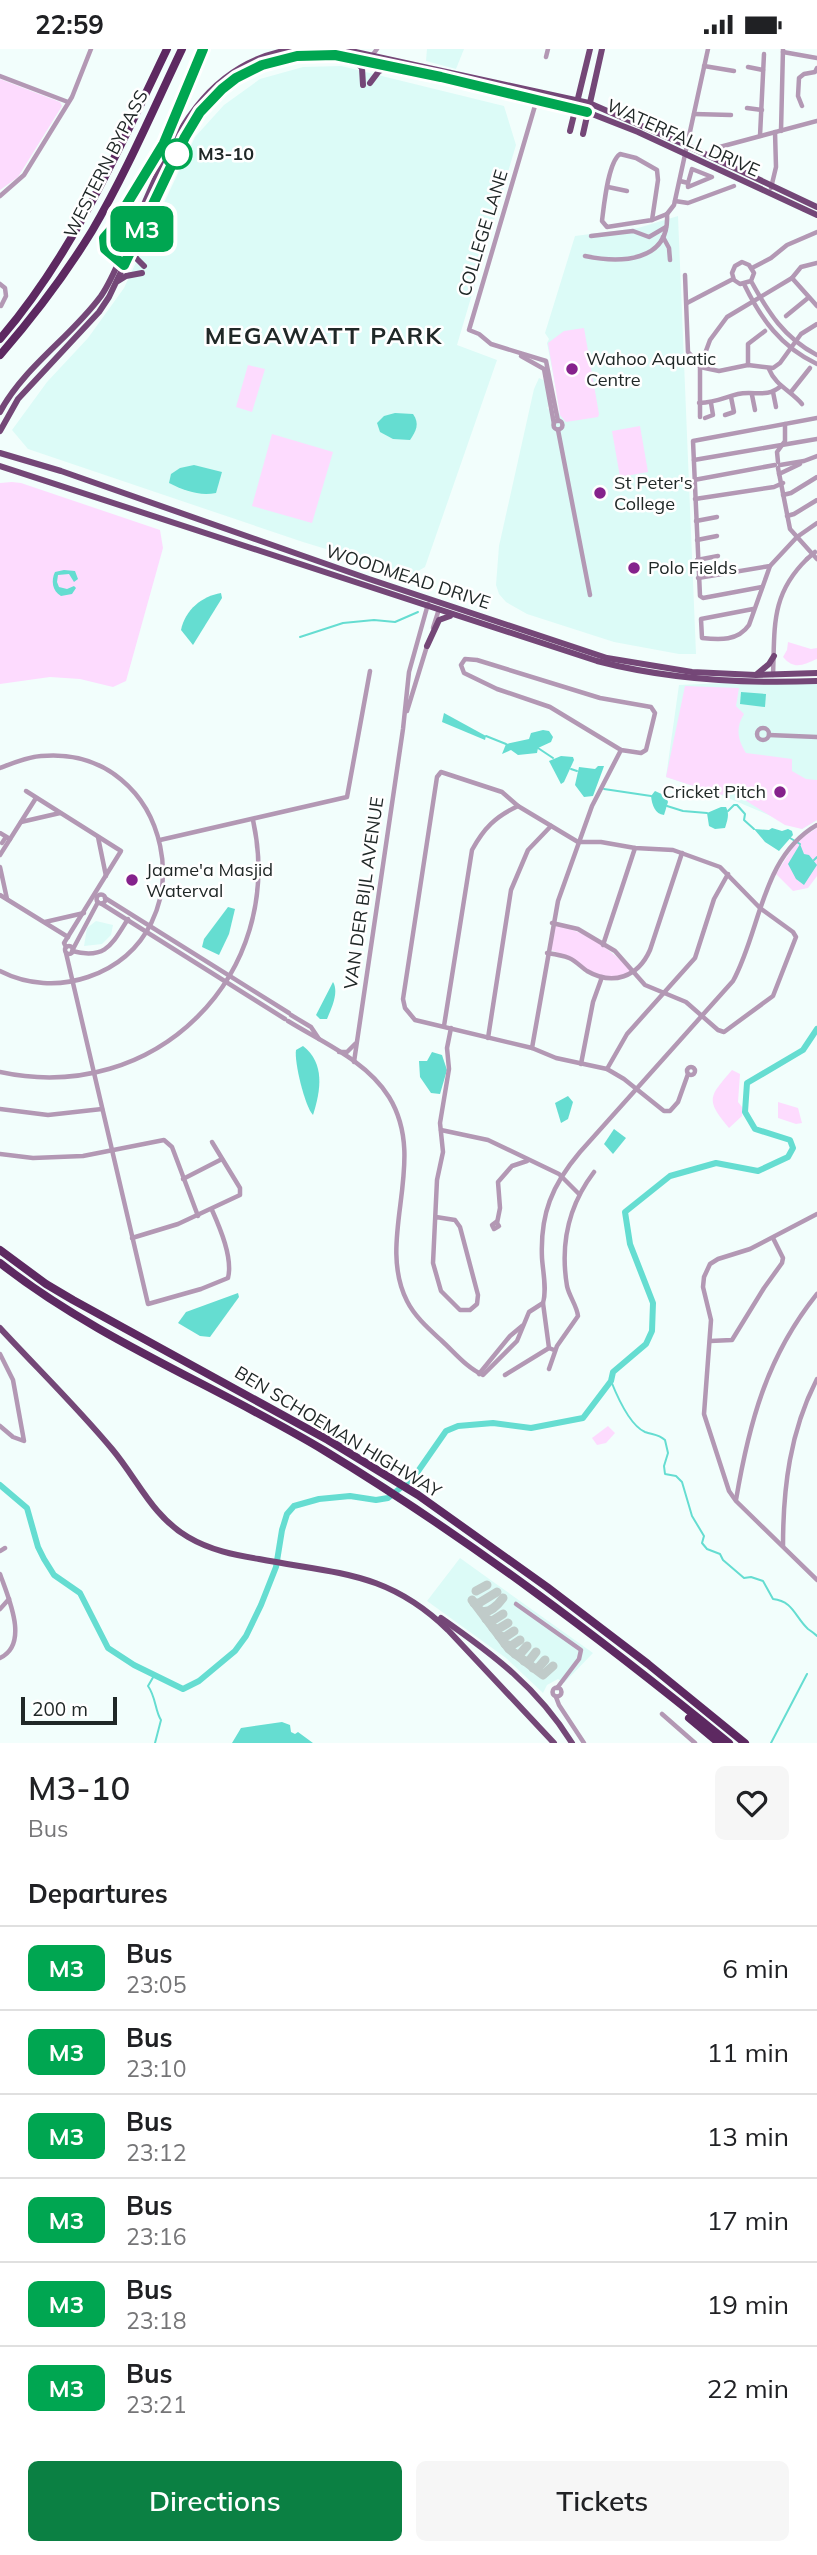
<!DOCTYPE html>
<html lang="en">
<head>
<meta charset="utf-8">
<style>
  :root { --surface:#fff; --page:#f6f6f6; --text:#202124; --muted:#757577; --line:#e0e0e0; --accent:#0b8043 }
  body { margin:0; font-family:Mulish,sans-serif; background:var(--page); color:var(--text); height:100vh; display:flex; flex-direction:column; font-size:26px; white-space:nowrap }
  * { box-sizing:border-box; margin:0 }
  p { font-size:23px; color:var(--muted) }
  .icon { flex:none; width:38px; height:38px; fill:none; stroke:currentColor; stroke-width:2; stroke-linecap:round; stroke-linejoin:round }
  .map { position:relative; height:1694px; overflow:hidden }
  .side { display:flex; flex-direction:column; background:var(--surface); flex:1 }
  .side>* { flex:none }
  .badge { padding:0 14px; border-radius:10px; font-size:24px; line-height:46px }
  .scale { position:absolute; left:21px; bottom:18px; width:96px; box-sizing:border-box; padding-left:7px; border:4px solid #202827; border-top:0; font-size:19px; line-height:24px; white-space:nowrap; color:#202827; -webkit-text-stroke:5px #fff; paint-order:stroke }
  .map>.badge { position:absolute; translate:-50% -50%; box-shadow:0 0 0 4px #fff }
  h2 { padding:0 28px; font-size:26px; line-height:63px }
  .round { display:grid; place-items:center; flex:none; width:74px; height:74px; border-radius:10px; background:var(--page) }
  .head { display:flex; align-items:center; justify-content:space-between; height:119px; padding:0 28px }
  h1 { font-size:33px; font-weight:600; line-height:52px }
  .cta { display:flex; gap:14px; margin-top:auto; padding:14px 28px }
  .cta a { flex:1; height:80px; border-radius:10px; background:var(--accent); color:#fff; font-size:28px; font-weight:600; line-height:80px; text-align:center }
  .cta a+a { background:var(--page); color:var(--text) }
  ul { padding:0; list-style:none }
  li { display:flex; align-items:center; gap:21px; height:84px; padding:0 28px; border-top:2px solid var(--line) }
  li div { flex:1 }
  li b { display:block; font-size:26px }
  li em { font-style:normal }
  li .badge { min-width:77px; font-weight:700; text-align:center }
  .status { display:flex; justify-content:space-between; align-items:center; height:49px; padding:0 35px; background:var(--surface); direction:ltr }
  .status svg { height:19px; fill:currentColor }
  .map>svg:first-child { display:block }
  .built { fill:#dcfbf7 }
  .green { fill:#fddbfe }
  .water { fill:#65ddd1 }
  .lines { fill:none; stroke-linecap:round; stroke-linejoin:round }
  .stream { stroke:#65ddd1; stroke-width:2 }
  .river { stroke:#65ddd1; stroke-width:6 }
  .taxiway { stroke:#c0cbc9; stroke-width:9 }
  .minor { stroke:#b398b4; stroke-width:4.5 }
  .major { stroke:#744777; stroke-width:6 }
  .highway { stroke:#5d2961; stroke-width:8 }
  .minor-bridge { stroke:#b398b4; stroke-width:4.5 }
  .line-casing { stroke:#fff; stroke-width:16 }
  .line { stroke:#00a651; stroke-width:10 }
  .stop-dot { fill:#fff; stroke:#00a651; stroke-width:3.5 }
  .poi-dot { fill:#85228c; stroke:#fff; stroke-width:2.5 }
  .labels { text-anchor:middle; stroke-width:5; stroke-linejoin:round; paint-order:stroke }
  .street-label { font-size:18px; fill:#202827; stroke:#fff }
  .stop-label { font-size:18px; font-weight:bold; fill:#202827; stroke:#fff; text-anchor:start }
  .poi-label { font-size:18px; fill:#202827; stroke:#fff; text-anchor:start }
  .district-label { font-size:24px; font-weight:bold; letter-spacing:2px; fill:#202827; stroke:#fff }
</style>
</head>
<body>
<div class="status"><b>22:59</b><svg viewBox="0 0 49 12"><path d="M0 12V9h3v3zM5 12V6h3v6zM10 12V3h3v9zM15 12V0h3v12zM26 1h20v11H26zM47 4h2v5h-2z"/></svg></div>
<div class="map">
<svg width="817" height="1694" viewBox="0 0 817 1694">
  <rect width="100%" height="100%" fill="#f2fefc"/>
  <!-- built -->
  <g class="built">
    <polygon points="427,0 464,0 456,20 426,12"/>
    <polygon points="341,17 504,57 516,96 457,296 497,311 425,518 411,526 303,493 28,400 12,381 47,333 88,289 124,239 195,88 224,56 260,30 303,18"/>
    <polygon points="678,167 696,605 679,605 614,593 527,565 506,553 499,545 496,536 499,497 534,340 539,329 545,332 549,356 547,359 551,361 550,366 561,364 547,294 549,290 545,284 575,187 638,179"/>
    <polygon points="817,630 817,771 802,780 721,746 666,728 679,636"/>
    <polygon points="96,872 113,876 111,886 102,895 84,897 87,879"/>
    <polygon points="460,1509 492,1532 593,1604 564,1634 558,1630 547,1636 543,1644 506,1609 427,1552"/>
  </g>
  <!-- green -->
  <g class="green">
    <polygon points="0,30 60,53 62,57 18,128 0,141"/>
    <polygon points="584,279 599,365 598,368 566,373 560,366 548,294 564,282"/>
    <polygon points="248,316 265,320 252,363 236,358"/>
    <polygon points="640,377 648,423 620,428 612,382"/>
    <polygon points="272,385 333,403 312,474 252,457"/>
    <polygon points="12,433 21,434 160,481 163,499 126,632 113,638 80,630 50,628 0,635 0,434"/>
    <path d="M788 593 811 600 817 599V610C804 615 795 622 783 608L787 601Z"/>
    <path d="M685 637 739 639 736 657 744 665C735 679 738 691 746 704L792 710V722L806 730 817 731V771L802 780 785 776 732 743 721 746 666 728Z"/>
    <polygon points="817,779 817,827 808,839 793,842 776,825 797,792"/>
    <path d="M553 876C585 881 611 900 633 924 602 940 577 910 549 900Z"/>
    <path d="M732 1021 740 1025 738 1053 742 1058V1067L729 1079C705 1050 709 1048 732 1021Z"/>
    <polygon points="778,1053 798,1059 802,1074 796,1075 778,1069"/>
    <polygon points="608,1377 615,1384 606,1394 597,1396 592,1389"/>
  </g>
  <!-- water -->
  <g class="water">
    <path d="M395 364 413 365C420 375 416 382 410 391L393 390 380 383 377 374 384 367Z"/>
    <path d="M194 416 222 423 216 444C199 447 185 442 169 434L171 425 180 419Z"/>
    <path d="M64 521 75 522 78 530 74 533 69 525 58 526 57 533 59 538 67 540 74 537 76 539 72 545 61 547C52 542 51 531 55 523Z"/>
    <path d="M221 544 222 549 193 596 181 581C185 561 202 547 221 544Z"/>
    <polygon points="741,643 766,645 765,658 740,655"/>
    <polygon points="444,664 486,687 485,691 442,673"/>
    <polygon points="543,681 549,682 553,688 551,693 538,699 537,704 518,706 511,701 502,705 506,695 529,690 531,684"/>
    <polygon points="561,707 573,708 574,711 564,733 561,735 549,712"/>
    <polygon points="598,717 604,717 603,720 593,747 584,748 575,736 579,718 595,720"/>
    <path d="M655 742 666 747 668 753 664 766C655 765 652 756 651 747Z"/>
    <path d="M721 758H726C730 765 727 772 725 779L715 780 709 777 707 764Z"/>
    <polygon points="772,779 782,782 788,780 792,782 793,786 779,802 765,793 754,780 769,781"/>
    <polygon points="800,795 804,805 809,806 817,816 804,836 796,830 788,815"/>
    <polygon points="228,858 235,860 229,885 219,906 202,898 204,890"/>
    <path d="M333 933C339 943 332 958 327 970H320L316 966Z"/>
    <path d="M303 997C325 1014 321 1041 313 1066 305 1058 294 1013 296 1001Z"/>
    <polygon points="432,1003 442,1006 447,1021 440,1045 431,1044 420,1028 419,1012 427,1012"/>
    <polygon points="568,1047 573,1053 568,1070 561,1074 555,1054"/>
    <polygon points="614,1080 626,1089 613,1105 604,1095"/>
    <polygon points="238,1244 239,1248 210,1288 200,1287 178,1274 186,1263"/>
    <polygon points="282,1673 290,1676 291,1683 295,1685 298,1683 313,1694 232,1694 241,1679"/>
  </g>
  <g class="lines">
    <!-- stream -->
    <g class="stream">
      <polyline points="300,588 343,574 374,571 395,573 418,563"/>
      <polyline points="486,687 506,695"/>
      <polyline points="538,699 553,709"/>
      <polyline points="571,720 577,722"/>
      <polyline points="604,740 651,747"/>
      <polyline points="667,757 683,762 707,764"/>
      <polyline points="728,762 734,756 737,756 745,765 744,771 754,780"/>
      <polyline points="790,789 800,795"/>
      <polyline points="814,811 817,808"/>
      <path d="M611 1332C617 1347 629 1376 645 1383 653 1386 658 1385 665 1391L668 1404 664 1417 665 1425 676 1427 682 1433 692 1467 704 1487 702 1494 707 1500 720 1505 723 1511 744 1529 751 1528 763 1532 773 1550C793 1552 795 1568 808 1580 811 1582 814 1584 817 1587"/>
      <path d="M155 1625 148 1637C156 1648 155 1662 161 1671L155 1694"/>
      <polyline points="771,1694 807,1625"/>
    </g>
    <!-- river -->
    <polyline class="river" points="0,1436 27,1459 38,1498 44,1510 54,1526 80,1544 108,1599 134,1616 183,1640 199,1632 235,1602 246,1587 261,1556 276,1518 282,1481 287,1465 294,1457 319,1450 350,1447 376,1451 388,1449 414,1428 446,1382 458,1377 493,1374 531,1379 583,1369 611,1332 613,1323 646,1295 652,1282 653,1254 630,1195 625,1163 670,1127 716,1114 758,1122 788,1108 793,1099 790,1091 755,1080 745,1063 747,1034 803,1001 817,980"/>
    <!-- taxiway -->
    <g class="taxiway">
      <polyline points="476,1542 487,1536"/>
      <polyline points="472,1551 509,1600 543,1626 553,1617"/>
      <polyline points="474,1554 479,1554 497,1543"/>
      <path d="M481 1562C489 1565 498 1556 503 1549"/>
      <polyline points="486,1570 492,1572 503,1565"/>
      <polyline points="493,1579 498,1580 508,1574"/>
      <polyline points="499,1587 505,1588 514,1582"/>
      <polyline points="505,1595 511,1597 520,1591"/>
      <polyline points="515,1605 520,1605 527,1597"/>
      <polyline points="524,1612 529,1612 536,1603"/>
      <polyline points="533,1619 538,1619 545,1611"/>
    </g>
    <!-- minor -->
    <g class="minor">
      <polyline points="783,3 817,9"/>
      <polyline points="371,8 377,0"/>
      <polyline points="546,8 548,0"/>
      <polyline points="704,17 734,22"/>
      <polyline points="748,18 763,21"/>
      <polyline points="0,27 68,53"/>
      <polyline points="537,50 469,281 479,285 491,295 546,312 558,372"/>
      <polyline points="802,57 798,47 799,29 804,25 815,23 817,19"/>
      <polyline points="747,59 762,61"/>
      <polyline points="694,65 731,66"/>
      <polyline points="781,82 783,0"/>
      <polyline points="760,87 764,5"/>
      <polyline points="716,99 817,72"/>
      <path d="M620 105 636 109 657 121 658 131 652 171 607 178 602 172C604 156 608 113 620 105Z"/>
      <polyline points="680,132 688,134 688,138 712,128 692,120 688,134"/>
      <polyline points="608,138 627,142"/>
      <polyline points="771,139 776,118 775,83"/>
      <polyline points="0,147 24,126 72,48 91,0"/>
      <polyline points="675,152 688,154 734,137"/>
      <polyline points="652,171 667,165 674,156 708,0"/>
      <polyline points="591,187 633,182 649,188 666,178"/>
      <polyline points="663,188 669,199 670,211"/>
      <path d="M585 207C619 214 670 214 667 165"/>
      <polyline points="817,214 801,218 792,229 727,268 710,291 700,318 719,322 748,316 773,319 780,314 801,285 817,275"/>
      <polyline points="752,219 771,209 787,196 817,183"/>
      <polyline points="685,226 688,303 692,307 702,310"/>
      <polyline points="792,229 817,257"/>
      <path d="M751 232 740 235 734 231 732 224 735 217 742 213 749 216 754 224 751 232C768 263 784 289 817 306"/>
      <polyline points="0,235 5,239 6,247 1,257"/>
      <path d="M744 235C761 270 781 298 817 315"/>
      <polyline points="687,254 733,230"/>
      <polyline points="786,267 808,249"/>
      <polyline points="521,307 544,320 554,375"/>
      <polyline points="748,316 748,295 765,282"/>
      <path d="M769 320C775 336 791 342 802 355"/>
      <polyline points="773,343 776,358"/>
      <polyline points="791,343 810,319"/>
      <polyline points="752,346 755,361"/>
      <path d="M699 354C718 353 722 349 738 345 754 341 766 350 781 337"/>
      <polyline points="725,366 734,363 731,348"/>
      <polyline points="700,368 700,318"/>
      <polyline points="705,369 713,366 711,354"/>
      <circle cx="558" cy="376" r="4.5"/>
      <polyline points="558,381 590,546"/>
      <polyline points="694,411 817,390"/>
      <polyline points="778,413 777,403 785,392 785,375"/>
      <polyline points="780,416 804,412 817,407"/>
      <polyline points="778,419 790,480 817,510"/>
      <polyline points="779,425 800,415"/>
      <polyline points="694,431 775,416"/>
      <polyline points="783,446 791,444 817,428"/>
      <polyline points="695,450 774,438 783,434"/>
      <polyline points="787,467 794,465 817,451"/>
      <polyline points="696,472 717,468"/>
      <polyline points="697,491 717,487"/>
      <polyline points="697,511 718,507"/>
      <polyline points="698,529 770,517 797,488 817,474"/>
      <polyline points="762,538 703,549 700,547 693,392 817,369"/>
      <path d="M753 560 701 570 702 589C720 591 738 592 749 576L770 517"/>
      <polyline points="433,579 439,560"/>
      <polygon points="465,610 477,611 600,649 651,658 655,664 646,701 641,704 621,701 550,658 497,640 464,624 461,616"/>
      <path d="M773 626C775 579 770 546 807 510"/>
      <polyline points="407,662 427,597"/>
      <circle cx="763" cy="685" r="6"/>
      <polyline points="769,686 817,688"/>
      <path d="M0 719C13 714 27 708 41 707 172 695 212 885 88 928 59 938 27 936 0 922"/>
      <polyline points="26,742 121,802 64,894 66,898"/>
      <polyline points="21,773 60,764"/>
      <polyline points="0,784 10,790"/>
      <polyline points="98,788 106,827"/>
      <polyline points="160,791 347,748 370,622"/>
      <polyline points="2,794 6,788"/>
      <polyline points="0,806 36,749"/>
      <polyline points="0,818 7,850"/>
      <circle cx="101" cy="850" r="4.5"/>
      <polyline points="0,846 68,888"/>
      <polyline points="105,849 289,964"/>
      <polyline points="102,855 285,970"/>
      <polyline points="45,873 84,864"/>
      <polyline points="552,874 578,880 615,902 645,936 686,953 718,981 724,983 773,947 796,888 793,883 760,859 720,818 673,801 635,799 601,793 578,793 518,757 502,743 441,723 437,728 403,950 405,959 415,971 532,999 556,1009 607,1020 624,1030 664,1062 670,1062 678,1053 688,1025"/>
      <polyline points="603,896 635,799"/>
      <circle cx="69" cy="901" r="4"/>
      <polyline points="73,900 98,853"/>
      <path d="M72 902C106 911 112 895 128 870"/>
      <path d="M66 904 148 1255 201 1240 228 1229C233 1209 220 1179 212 1161"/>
      <path d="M547 904C554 905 562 906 569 909 576 912 581 918 587 922 613 937 638 928 650 901L682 804"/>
      <polyline points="291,966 311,978 319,990"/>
      <path d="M288 972C322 993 367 1012 389 1048 429 1113 375 1189 407 1252 415 1268 429 1280 442 1292 455 1304 467 1319 483 1326L517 1292 529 1263 543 1254C547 1240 543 1224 542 1209 540 1165 552 1136 580 1103L733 932C761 881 761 808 817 776"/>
      <path d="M444 977 472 801C484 779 495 768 518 757"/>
      <polyline points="488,989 511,841 528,801 551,777"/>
      <polyline points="532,999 558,852 592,757 621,701"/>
      <polyline points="339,1003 347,1003 355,995"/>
      <polyline points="354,1013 403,680 409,623 428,555"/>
      <polyline points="581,1015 593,953 602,928"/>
      <circle cx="691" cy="1022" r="4"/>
      <polyline points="607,1020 627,985 695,909 714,850 728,825"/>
      <path d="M0 1023C155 1057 287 926 253 771"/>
      <polyline points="0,1060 48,1066 102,1060"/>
      <polyline points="441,1081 488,1091 559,1125 579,1145"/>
      <polyline points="0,1105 33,1109 83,1107 164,1091 172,1098 198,1167"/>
      <polyline points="183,1130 222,1110"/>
      <polyline points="817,1165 750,1200 718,1210 710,1215 704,1228 703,1238 711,1271 704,1365 729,1442 736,1452 817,1531"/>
      <polyline points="436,1168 455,1171 460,1178 478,1246 477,1255 470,1261 460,1261 441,1242 433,1214 437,1131 443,1103 440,1074 449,1020 447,999 451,979"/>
      <polygon points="496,1173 499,1177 494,1180 492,1176"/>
      <polyline points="497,1174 500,1159 498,1133 512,1117 527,1112"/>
      <polyline points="132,1189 178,1175 240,1146 240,1139 212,1093"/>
      <polyline points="543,1254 549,1299 554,1301"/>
      <polyline points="710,1292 732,1291 764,1239 782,1214 783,1209 773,1189"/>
      <polyline points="0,1305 13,1331 24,1392 13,1388 0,1377"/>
      <path d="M549 1320 557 1297 578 1267C577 1257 569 1247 567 1237 560 1195 569 1156 594 1123"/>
      <polyline points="479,1325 510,1287 522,1277"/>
      <polyline points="505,1326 549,1299"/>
      <path d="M736 1451C749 1374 767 1307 817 1245"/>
      <path d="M783 1497C783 1439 790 1382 817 1330"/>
      <polyline points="0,1502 5,1499"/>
      <path d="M0 1525C8 1548 30 1595 0 1609"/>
      <polyline points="516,1555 581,1601 579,1610 557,1639"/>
      <polyline points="0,1560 9,1550"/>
      <circle cx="557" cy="1643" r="4.5"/>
      <polyline points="556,1648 559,1656 584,1694"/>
      <polyline points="662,1665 695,1694"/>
    </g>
    <!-- major -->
    <g class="major">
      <polyline points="342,0 589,54 688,97 817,158"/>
      <polyline points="354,10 362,19 363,36"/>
      <polyline points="370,34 379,22 389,19"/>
      <polyline points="570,82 590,0"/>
      <polyline points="583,85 602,0"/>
      <polyline points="134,198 136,209 144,217"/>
      <polyline points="122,208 109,199 108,187 164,94 203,0"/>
      <polyline points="118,232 126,227 142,224"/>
      <path d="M0 363C24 318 71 288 101 247 112 231 119 212 127 194 164 113 192 14 295 0"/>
      <path d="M0 382 18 350 99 263 109 248 185 88C221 27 275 0 346 8L587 63 638 83 817 166"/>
      <polyline points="0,404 61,422 369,530 607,609 692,623 756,626 817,624"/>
      <path d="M0 417 597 612C670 631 742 635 817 632"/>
      <polyline points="427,597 439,571 450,567"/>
      <polyline points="757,625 769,615 774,607"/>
      <path d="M0 1279C37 1319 77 1358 112 1400 138 1431 152 1467 188 1488 210 1501 234 1506 259 1510 337 1525 387 1522 448 1581L554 1694"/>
      <path d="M441 1569C494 1606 537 1638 572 1694"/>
    </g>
    <!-- highway -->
    <g class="highway">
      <path d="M0 290C73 205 119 100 167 0"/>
      <path d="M0 306C34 267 65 226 92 182 126 124 153 61 182 0"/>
      <polyline points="0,1201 46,1235 73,1251 328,1391 418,1446 547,1538 648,1615 745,1694"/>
      <path d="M0 1214C98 1291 219 1338 325 1402 468 1489 600 1589 729 1694"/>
      <polyline points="689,1669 719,1694"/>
    </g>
    <!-- minor-bridge -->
    <polyline class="minor-bridge" points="807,510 815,503"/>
  </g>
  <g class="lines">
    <!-- line casing -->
    <g class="line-casing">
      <polyline id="line" points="203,0 164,94 111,181 104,189 105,200 124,216 185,88 200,63 222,40 236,29 262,16 297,7 335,6 441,28 587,63"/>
    </g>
    <!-- line -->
    <use href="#line" class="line"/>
  </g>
  <!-- markers -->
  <circle class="stop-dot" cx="177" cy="105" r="14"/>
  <g class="poi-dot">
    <circle cx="572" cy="320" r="7"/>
    <circle cx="600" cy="444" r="7"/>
    <circle cx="634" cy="519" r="7"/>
    <circle cx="780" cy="743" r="7"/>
    <circle cx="132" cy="831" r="7"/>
  </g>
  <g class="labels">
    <!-- street labels -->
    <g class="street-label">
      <text transform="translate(683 89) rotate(24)" y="6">WATERFALL DRIVE</text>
      <text transform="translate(106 115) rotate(-63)" y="6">WESTERN BYPASS</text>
      <text transform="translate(483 184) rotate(-73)" y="6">COLLEGE LANE</text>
      <text transform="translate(408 528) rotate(18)" y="6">WOODMEAD DRIVE</text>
      <text transform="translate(364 844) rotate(-82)" y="6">VAN DER BIJL AVENUE</text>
      <text transform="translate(338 1383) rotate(31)" y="6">BEN SCHOEMAN HIGHWAY</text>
    </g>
    <!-- stop labels -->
    <g class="stop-label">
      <text x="198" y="111">M3-10</text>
    </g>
    <!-- poi labels -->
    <g class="poi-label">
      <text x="586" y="316">Wahoo Aquatic<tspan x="586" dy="21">Centre</tspan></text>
      <text x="614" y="440">St Peter's<tspan x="614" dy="21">College</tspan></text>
      <text x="648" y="525">Polo Fields</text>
      <text x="766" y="749" text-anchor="end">Cricket Pitch</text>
      <text x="146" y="827">Jaame'a Masjid<tspan x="146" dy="21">Waterval</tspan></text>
    </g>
    <!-- district labels -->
    <g class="district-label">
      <text x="324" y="295">MEGAWATT PARK</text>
    </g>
  </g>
</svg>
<div class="scale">200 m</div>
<b class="badge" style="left:142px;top:180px;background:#00a651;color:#fff">M3</b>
</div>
<section class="side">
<div class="head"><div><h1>M3-10</h1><p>Bus</p></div><a class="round"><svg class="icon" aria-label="heart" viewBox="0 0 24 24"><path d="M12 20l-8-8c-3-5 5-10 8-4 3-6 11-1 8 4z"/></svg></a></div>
<h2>Departures</h2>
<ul>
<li><span class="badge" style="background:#00a651;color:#fff">M3</span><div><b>Bus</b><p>23:05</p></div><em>6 min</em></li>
<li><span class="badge" style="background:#00a651;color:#fff">M3</span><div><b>Bus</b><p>23:10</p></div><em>11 min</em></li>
<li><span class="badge" style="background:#00a651;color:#fff">M3</span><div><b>Bus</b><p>23:12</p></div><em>13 min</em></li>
<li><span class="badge" style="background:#00a651;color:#fff">M3</span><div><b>Bus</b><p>23:16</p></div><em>17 min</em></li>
<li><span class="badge" style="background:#00a651;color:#fff">M3</span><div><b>Bus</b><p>23:18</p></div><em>19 min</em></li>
<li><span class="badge" style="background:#00a651;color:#fff">M3</span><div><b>Bus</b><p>23:21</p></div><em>22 min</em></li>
</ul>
<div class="cta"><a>Directions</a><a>Tickets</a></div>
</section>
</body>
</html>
